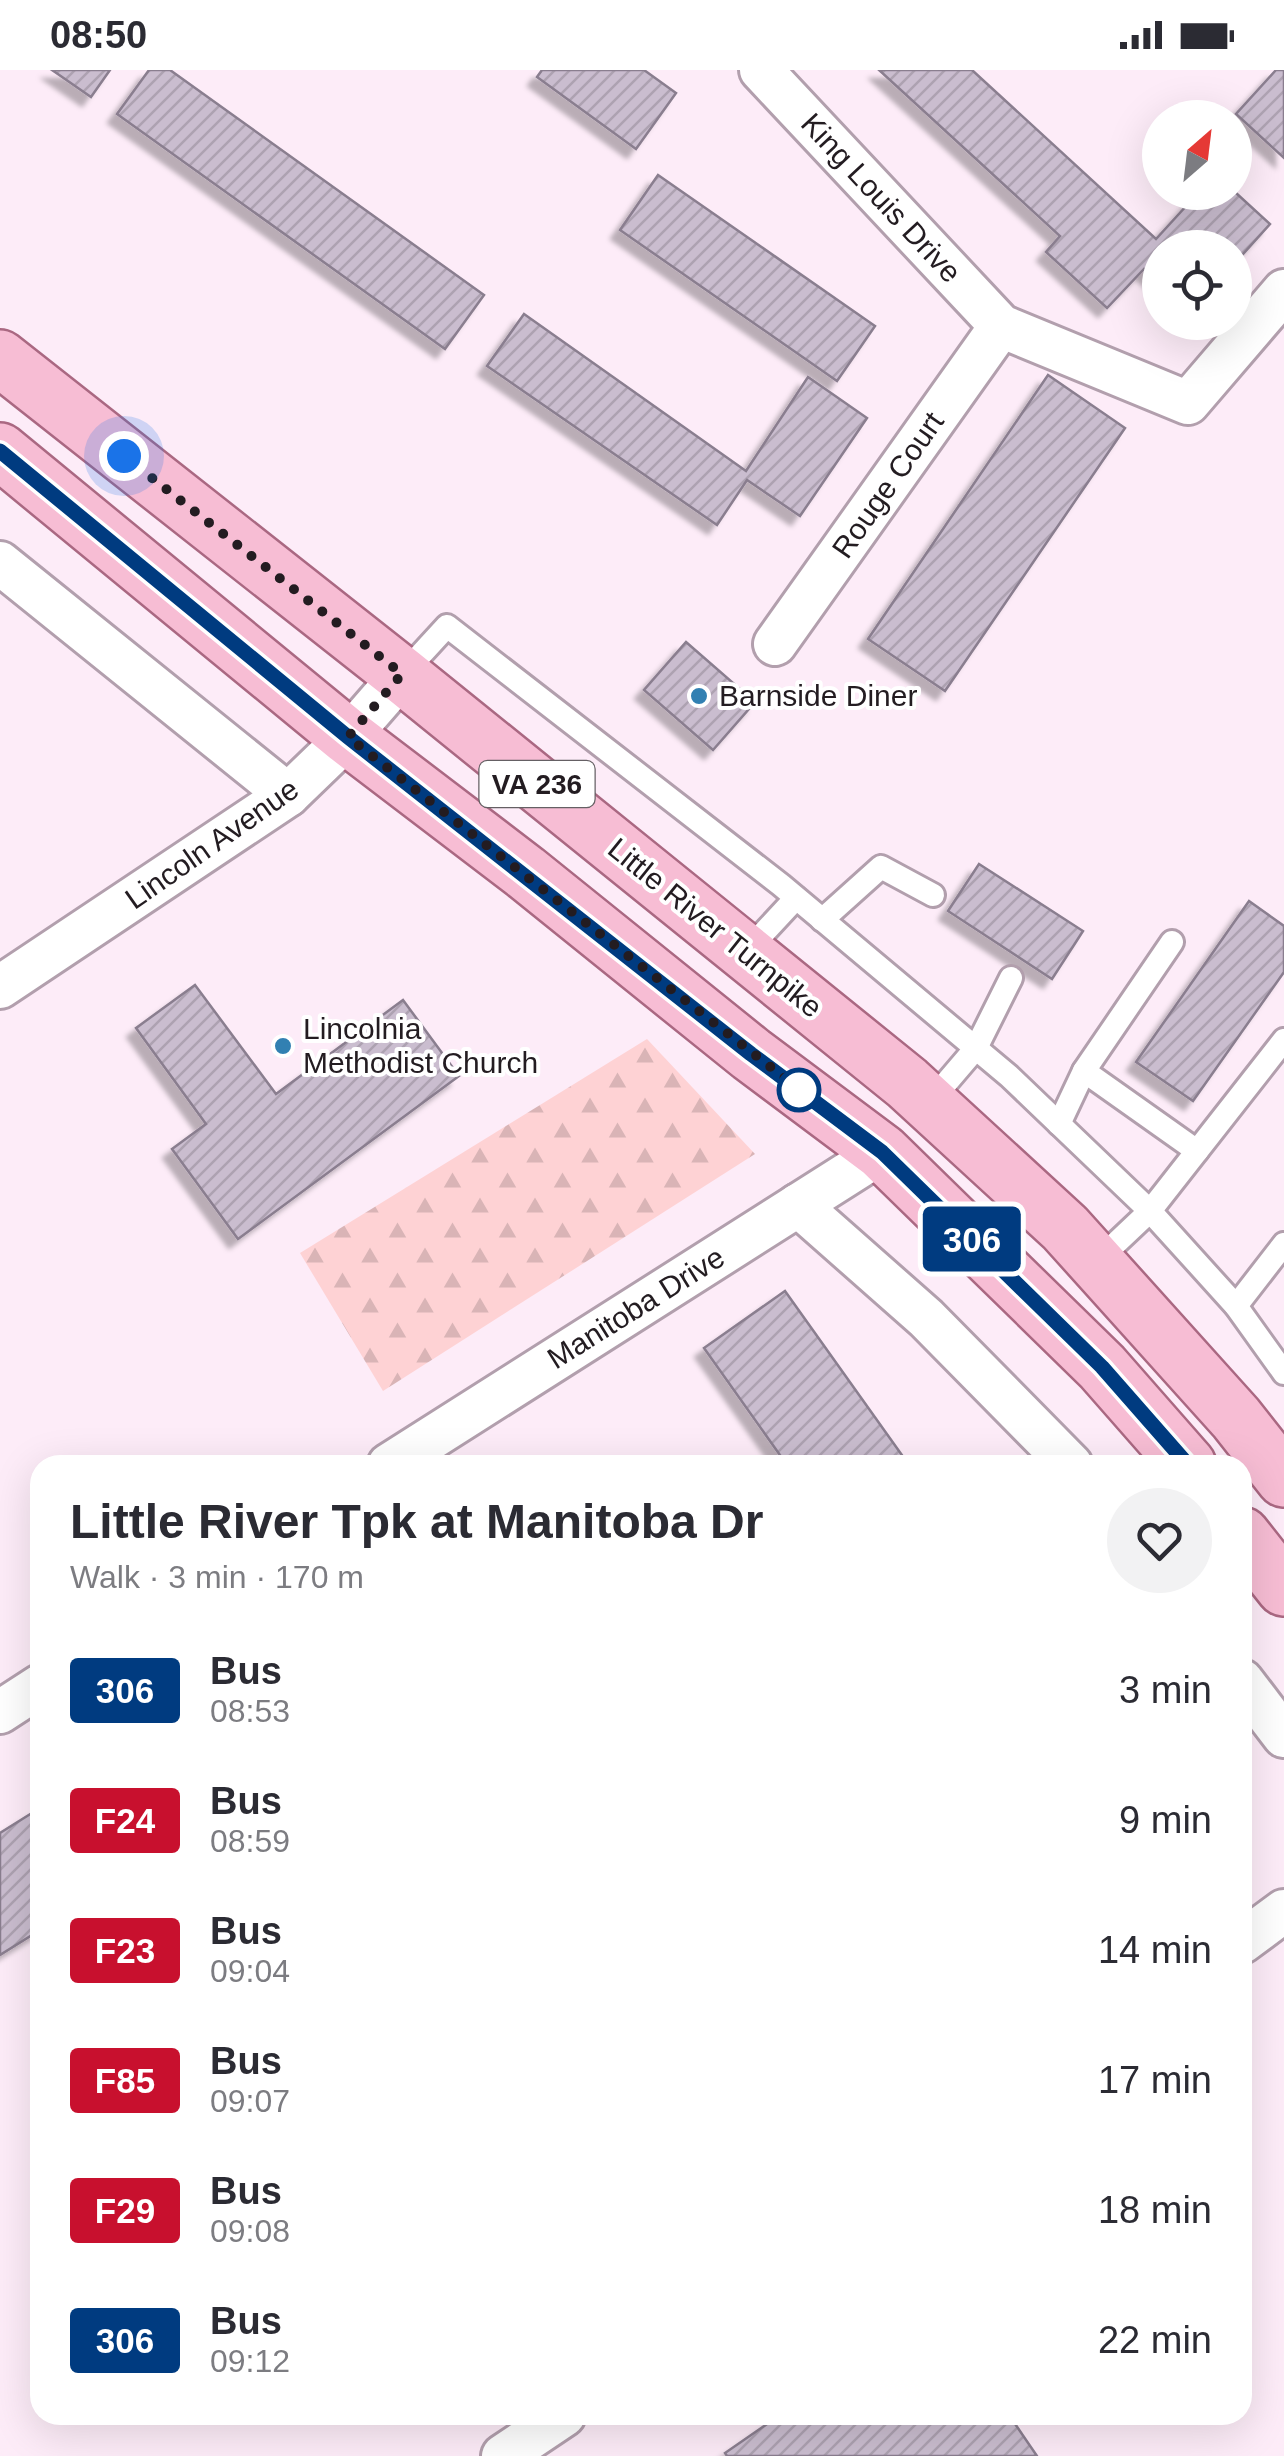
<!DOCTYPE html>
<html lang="en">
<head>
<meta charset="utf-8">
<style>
  :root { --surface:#fff; --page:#f2f2f3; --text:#2b2b33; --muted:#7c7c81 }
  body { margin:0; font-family:Helvetica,sans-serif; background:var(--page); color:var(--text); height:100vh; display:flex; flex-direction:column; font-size:38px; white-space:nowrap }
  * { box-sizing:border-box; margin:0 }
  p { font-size:32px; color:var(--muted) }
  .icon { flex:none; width:55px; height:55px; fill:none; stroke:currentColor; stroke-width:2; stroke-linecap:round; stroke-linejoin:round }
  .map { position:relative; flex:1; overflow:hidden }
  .drawer { position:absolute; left:30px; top:1385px; width:1222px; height:970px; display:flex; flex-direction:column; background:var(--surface); border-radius:30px; box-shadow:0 10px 40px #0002 }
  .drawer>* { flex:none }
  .badge { padding:0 20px; border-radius:8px; font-size:35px; line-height:65px }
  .needle { width:65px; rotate:28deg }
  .fabs { position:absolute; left:1142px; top:30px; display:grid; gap:20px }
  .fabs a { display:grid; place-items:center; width:110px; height:110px; border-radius:50%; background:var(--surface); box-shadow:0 10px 40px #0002; font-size:50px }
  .you { position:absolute; width:50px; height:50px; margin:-25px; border:8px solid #fff; border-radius:50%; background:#1a73e8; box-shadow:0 0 0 15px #1a73e833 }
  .map>.badge { position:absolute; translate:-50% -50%; box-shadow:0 0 0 5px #fff }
  .round { display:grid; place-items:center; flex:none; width:105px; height:105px; border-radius:52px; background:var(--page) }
  .head { display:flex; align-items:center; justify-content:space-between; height:170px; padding:0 40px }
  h1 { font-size:48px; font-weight:600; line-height:75px }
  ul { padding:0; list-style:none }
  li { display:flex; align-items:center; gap:30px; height:130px; padding:0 40px }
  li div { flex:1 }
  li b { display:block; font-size:38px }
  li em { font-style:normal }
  li .badge { min-width:110px; font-weight:700; text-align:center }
  .status { display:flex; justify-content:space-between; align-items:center; height:70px; padding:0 50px; background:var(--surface); direction:ltr }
  .status svg { height:28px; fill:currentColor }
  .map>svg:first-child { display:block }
  .forest { fill:url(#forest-firs) }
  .building { fill:url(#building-hatch); stroke:#8a7e8f; stroke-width:2.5; filter:url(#shadow) }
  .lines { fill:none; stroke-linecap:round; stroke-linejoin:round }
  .service-casing { stroke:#b29fad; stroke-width:28 }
  .minor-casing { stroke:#b29fad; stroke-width:48 }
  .primary-casing { stroke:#aa6882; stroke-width:60 }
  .service { stroke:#fff; stroke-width:22 }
  .minor { stroke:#fff; stroke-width:42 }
  .primary { stroke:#f7bdd4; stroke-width:55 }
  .line-casing { stroke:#fff; stroke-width:22 }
  .line { stroke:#003b80; stroke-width:15 }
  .walk { stroke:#231c21; stroke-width:10; stroke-dasharray:0 18 }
  .poi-dot { fill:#3280b2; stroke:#fff; stroke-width:4 }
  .stop-dot { fill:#fff; stroke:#003b80; stroke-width:5 }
  .labels { text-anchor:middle; stroke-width:8; stroke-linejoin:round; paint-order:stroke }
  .shield { fill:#fff; stroke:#656064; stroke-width:2.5 }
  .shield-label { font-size:28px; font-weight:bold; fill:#231c21 }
  .street-label { font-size:30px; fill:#231c21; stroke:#fff }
  .poi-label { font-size:30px; fill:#231c21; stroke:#fff; text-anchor:start }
</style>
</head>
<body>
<div class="status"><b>08:50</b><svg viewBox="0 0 49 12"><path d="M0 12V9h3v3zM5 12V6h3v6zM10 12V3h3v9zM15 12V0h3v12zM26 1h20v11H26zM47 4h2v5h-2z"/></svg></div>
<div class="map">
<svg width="1284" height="2386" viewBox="0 0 1284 2386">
  <defs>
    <pattern id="forest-firs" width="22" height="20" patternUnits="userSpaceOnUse" patternTransform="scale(2.5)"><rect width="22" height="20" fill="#fed2d4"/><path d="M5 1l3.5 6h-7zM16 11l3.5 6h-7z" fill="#d9b4b6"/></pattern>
    <pattern id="building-hatch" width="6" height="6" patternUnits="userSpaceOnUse" patternTransform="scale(2.5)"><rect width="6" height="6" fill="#cabdcf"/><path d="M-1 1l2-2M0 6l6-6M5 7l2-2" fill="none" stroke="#ada2b1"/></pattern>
    <filter id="shadow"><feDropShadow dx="-9" dy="9" stdDeviation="2.5" flood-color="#0004"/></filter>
  </defs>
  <rect width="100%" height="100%" fill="#fdecf8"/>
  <!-- forest -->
  <polygon class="forest" points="647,969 755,1084 383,1321 300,1183"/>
  <!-- building -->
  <g class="building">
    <polygon points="52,0 110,0 91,27"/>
    <polygon points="149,0 170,0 484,225 445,279 117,44"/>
    <polygon points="542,0 644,0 676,23 636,79 537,7"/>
    <polygon points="879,0 972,0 1156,169 1199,122 1235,122 1270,154 1235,193 1235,178 1160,178 1160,214 1144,199 1107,238 1046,182 1060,166"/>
    <polygon points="1276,0 1284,0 1284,88 1236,44"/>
    <polygon points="658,105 875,256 837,311 620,160"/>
    <polygon points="524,244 746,401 808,307 867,348 800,446 747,410 717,455 487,296"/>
    <polygon points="1048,305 1125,358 945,621 868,569"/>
    <polygon points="686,572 755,632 713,680 644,620"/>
    <polygon points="979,794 1083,861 1052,909 948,841"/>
    <polygon points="1249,831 1284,856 1284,902 1193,1031 1136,992"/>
    <polygon points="195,915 276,1024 403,930 459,1006 238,1169 172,1079 206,1054 136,958"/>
    <polygon points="785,1221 909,1395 787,1395 704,1278"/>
    <polygon points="40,1738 40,1860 0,1885 0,1763"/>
    <polygon points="780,2345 1009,2345 1037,2386 727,2386 725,2383"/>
  </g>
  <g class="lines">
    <!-- service casing -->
    <g class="service-casing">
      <g id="service">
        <polyline points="402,605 447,556 781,815 1009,1006 1150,1141 1236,1236 1284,1303"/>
        <polyline points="822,850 881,797 933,825"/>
        <polyline points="745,883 796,828"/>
        <polyline points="1084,1001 1197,1081"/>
        <polyline points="929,1033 976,978 1011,908"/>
        <polyline points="1059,1054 1084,1001 1172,872"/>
        <polyline points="1096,1192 1150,1141 1284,970"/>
        <polyline points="1236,1236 1284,1174"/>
      </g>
    </g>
    <!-- minor casing -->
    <g class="minor-casing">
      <g id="minor">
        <polyline points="761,0 1001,256 1188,333 1284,221"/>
        <polyline points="0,493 288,725"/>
        <polyline points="775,574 1001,256"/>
        <polyline points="0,917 288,725 348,667 402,605"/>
        <polyline points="798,1135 926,1248 1071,1395"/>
        <polyline points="389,1395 882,1082"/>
        <polyline points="1242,1611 1284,1666"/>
        <polyline points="0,1642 40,1616"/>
        <polyline points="1242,1872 1284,1841"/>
        <polyline points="503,2386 564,2345"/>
      </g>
    </g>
    <!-- primary casing -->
    <g class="primary-casing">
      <g id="primary">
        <polyline points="0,288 402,605 907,1013 1065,1158 1236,1348 1284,1409"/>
        <polyline points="0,381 348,667 525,802 751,984 882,1082 1102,1297 1188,1395"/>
        <polyline points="1242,1465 1284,1518"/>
      </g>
    </g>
    <!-- service -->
    <use href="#service" class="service"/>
    <!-- minor -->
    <use href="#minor" class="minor"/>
    <!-- primary -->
    <use href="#primary" class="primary"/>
  </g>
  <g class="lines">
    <!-- line casing -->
    <g class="line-casing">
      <polyline id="line" points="0,381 348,667 751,984 882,1082 1102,1297 1188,1395"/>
    </g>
    <!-- line -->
    <use href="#line" class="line"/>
    <!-- walk -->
    <polyline class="walk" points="124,386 402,604 348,667 804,1023 799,1020"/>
  </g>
  <!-- markers -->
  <g class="poi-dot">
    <circle cx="699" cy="626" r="10"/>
    <circle cx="283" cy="976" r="10"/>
  </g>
  <circle class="stop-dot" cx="799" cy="1020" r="20"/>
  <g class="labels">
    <!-- shield labels -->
    <rect class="shield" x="479.5" y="691" width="115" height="46" rx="8"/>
    <g class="shield-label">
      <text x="537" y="724">VA 236</text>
    </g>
    <!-- street labels -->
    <g class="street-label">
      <text transform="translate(881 128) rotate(47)" y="10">King Louis Drive</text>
      <text transform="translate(888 415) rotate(-55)" y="10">Rouge Court</text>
      <text transform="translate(212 774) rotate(-35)" y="10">Lincoln Avenue</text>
      <text transform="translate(715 858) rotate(39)" y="10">Little River Turnpike</text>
      <text transform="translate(636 1238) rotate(-32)" y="10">Manitoba Drive</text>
    </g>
    <!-- poi labels -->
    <g class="poi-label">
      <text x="719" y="636">Barnside Diner</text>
      <text x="303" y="969">Lincolnia<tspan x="303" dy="34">Methodist Church</tspan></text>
    </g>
  </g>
</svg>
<div class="fabs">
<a><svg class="needle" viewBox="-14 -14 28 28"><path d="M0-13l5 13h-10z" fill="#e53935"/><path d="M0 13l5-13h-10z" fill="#7c7c81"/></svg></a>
<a><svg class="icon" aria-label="locate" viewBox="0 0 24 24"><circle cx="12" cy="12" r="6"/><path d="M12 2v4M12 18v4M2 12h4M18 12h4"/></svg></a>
</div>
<div class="you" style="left:124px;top:386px"></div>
<b class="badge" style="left:972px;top:1169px;background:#003b80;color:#fff">306</b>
<section class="drawer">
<div class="head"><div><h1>Little River Tpk at Manitoba Dr</h1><p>Walk · 3 min · 170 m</p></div><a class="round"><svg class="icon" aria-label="heart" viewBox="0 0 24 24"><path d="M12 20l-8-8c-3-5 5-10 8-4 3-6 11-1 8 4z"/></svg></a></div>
<ul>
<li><span class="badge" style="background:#003b80;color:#fff">306</span><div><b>Bus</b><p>08:53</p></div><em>3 min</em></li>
<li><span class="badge" style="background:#c8102e;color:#fff">F24</span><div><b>Bus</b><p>08:59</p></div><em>9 min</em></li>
<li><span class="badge" style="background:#c8102e;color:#fff">F23</span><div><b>Bus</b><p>09:04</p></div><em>14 min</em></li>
<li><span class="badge" style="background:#c8102e;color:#fff">F85</span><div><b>Bus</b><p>09:07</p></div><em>17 min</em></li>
<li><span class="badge" style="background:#c8102e;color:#fff">F29</span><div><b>Bus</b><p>09:08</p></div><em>18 min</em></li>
<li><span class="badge" style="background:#003b80;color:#fff">306</span><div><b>Bus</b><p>09:12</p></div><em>22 min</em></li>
</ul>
</section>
</div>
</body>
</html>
